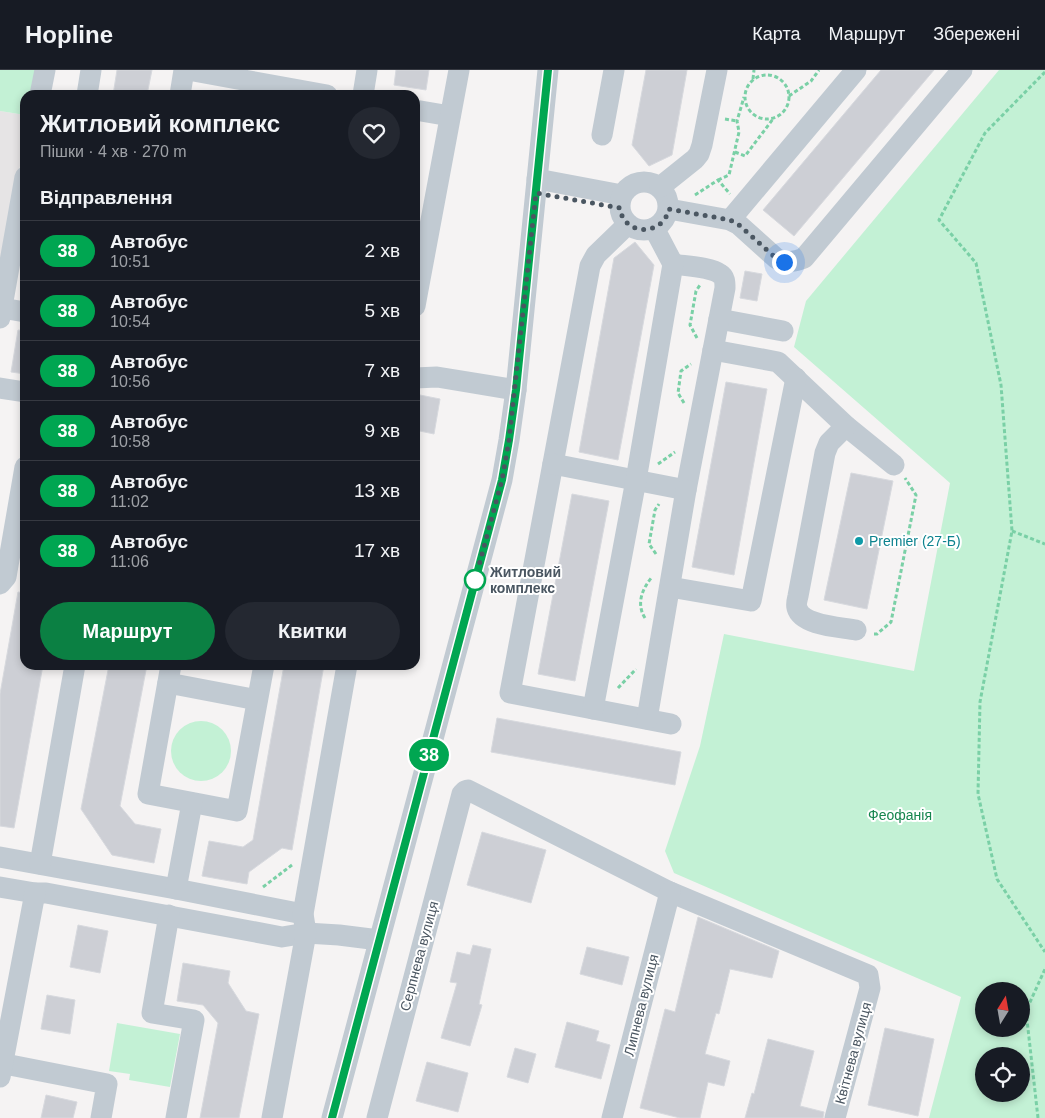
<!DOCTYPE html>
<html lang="uk">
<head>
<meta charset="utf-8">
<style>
  :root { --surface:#171b24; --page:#242831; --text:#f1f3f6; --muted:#9ea1a6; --line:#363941; --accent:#0b8043 }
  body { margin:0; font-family:Arial,sans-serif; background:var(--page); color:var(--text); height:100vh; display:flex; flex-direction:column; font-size:19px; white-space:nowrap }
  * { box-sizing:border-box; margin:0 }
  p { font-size:16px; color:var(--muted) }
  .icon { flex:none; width:28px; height:28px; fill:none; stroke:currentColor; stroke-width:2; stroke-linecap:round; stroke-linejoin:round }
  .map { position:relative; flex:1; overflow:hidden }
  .drawer { position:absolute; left:20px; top:20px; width:400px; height:580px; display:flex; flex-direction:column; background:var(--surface); border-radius:15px; box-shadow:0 2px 8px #0003 }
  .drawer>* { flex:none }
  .badge { padding:0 10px; border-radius:16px; font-size:18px; line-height:32px }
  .needle { width:32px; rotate:11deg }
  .controls { position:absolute; left:975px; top:912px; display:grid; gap:10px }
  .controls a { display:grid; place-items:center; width:55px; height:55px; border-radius:50%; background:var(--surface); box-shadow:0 2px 8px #0003; font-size:25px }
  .you { position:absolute; width:25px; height:25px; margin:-12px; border:4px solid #fff; border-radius:50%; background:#1a73e8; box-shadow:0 0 0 8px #1a73e833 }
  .map>.badge { position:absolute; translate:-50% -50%; box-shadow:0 0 0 2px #fff }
  h2 { padding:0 20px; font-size:19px; line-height:45px }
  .round { display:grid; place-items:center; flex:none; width:52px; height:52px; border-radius:26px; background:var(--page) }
  .overview { display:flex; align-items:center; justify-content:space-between; height:85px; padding:0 20px }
  h1 { font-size:24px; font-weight:700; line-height:38px }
  .button { display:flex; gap:10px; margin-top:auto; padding:10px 20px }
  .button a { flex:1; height:58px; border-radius:30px; background:var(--accent); color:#fff; font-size:20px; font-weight:700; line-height:58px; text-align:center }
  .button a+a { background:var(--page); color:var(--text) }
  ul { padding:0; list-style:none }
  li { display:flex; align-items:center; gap:15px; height:60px; padding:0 20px; border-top:1px solid var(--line) }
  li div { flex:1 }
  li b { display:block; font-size:19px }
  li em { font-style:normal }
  li .badge { min-width:55px; font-weight:700; text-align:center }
  header { display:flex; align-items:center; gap:30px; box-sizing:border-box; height:70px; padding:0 25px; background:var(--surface); border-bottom:1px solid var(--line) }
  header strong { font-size:24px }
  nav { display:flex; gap:28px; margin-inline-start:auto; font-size:18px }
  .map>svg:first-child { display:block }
  .education { fill:#e6e4e5 }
  .green { fill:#c3f1d5; fill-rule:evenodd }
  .building { fill:#cdcfd5; stroke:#d7d9de }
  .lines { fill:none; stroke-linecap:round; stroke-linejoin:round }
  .path { stroke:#7ad0a6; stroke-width:3; stroke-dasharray:4 2.5; stroke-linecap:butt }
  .minor { stroke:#c1cad2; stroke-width:21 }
  .line-casing { stroke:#fff; stroke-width:11 }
  .line { stroke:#00a651; stroke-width:8 }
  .walk { stroke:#4a5661; stroke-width:5; stroke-dasharray:0 9 }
  .culture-dot { fill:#0f9aa8; stroke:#fff; stroke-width:2 }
  .stop-dot { fill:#fff; stroke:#00a651; stroke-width:2.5 }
  .labels { text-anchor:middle; stroke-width:4; stroke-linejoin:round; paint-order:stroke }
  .culture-label { font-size:14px; fill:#0d838f; stroke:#fff; text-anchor:start }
  .stop-label { font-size:14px; font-weight:bold; fill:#4a5661; stroke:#fff; text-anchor:start }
  .park-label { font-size:14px; fill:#17864f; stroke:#fff }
  .street-label { font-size:14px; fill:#4a5661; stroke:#fff }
</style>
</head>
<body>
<header>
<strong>Hopline</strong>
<nav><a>Карта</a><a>Маршрут</a><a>Збережені</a></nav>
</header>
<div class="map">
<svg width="1045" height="1048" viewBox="0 0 1045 1048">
  <rect width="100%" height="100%" fill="#f5f3f3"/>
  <!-- education -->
  <polygon class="education" points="0,41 25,45 25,66 3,196 0,195"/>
  <!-- green -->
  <g class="green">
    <polygon points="0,0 36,0 32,25 25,25 25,45 0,41"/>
    <path d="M999 0H1045V1048H929L961 927 674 803 665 781 700 676 724 564 914 601 950 413 794 277 806 231ZM1021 921V959H984V921ZM1021 986V1024H984V986Z"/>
    <circle cx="201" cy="681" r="30"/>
    <polygon points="117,953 180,964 170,1017 129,1010 130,1004 109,1001"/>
  </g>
  <!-- building -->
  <g class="building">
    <polygon points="117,0 152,0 147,25 113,25"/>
    <polygon points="396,0 429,0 426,20 394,15"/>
    <polygon points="646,0 687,0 672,85 649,96 632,75"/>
    <polygon points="881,0 934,0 794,166 763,140"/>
    <polygon points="635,172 654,195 618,390 579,382 614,188"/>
    <polygon points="745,201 762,204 757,231 740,228"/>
    <polygon points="18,260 25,261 25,304 11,302"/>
    <polygon points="726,312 767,319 734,505 692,497"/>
    <polygon points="415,324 440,329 434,364 415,360"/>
    <polygon points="851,403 893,411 867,539 824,530"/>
    <polygon points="572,424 609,431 575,611 538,604"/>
    <polygon points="18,522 25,523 25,595 43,595 14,758 0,756 0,624"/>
    <polygon points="109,595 147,595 120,736 135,754 161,759 154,793 112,785 81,739"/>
    <polygon points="284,595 324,595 292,780 282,778 249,802 247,814 202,806 209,771 243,777 253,770"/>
    <polygon points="497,648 681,682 675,715 491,682"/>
    <polygon points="482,762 546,780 531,833 467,815"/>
    <polygon points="698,847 779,881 772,908 730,899 719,944 716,943 705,984 730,991 724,1016 708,1012 700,1048 680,1048 640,1038 665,939 675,942"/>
    <polygon points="78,855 108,861 100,903 70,897"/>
    <polygon points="473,875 491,879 479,934 482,935 470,976 441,968 457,913 450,912 457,882 470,885"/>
    <polygon points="587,877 629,887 622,915 580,904"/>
    <polygon points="183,893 230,901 228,913 246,941 259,944 239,1048 200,1048 218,953 203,935 177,931"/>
    <polygon points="47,925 75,930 70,964 41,959"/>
    <polygon points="567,952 599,961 596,971 610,975 601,1009 555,997"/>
    <polygon points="885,958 934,969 918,1046 868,1035"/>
    <polygon points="768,969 814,981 800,1036 824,1042 823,1048 745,1048 752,1023 754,1024"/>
    <polygon points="515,978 536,984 528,1013 507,1007"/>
    <polygon points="427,992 468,1003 458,1042 416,1031"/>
    <polygon points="46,1025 77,1032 73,1048 41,1048"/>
  </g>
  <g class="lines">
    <!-- path -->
    <g class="path">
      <polyline points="1045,2 985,63 939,150 976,193 1001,315 1012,461 980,632 978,724 997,809 1045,882"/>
      <circle cx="767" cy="27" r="22"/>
      <polyline points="753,9 754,0"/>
      <polyline points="789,26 811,11 819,0"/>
      <polyline points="725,49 737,51"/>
      <polyline points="735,82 745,86 773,49"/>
      <polyline points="718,110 729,105 739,62 737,51 744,27"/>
      <polyline points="695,125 718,110 730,124"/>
      <polyline points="697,268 690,255 696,221 700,215"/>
      <polyline points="684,333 678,323 681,301 691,294"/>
      <polyline points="658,394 675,382"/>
      <polyline points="1012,461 1045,474"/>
      <polyline points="656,484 649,474 655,440 659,434"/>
      <path d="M645 548C636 534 642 519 652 507"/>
      <polyline points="874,564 877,564 891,552 916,425 905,408"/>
      <polyline points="618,618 636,599"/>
      <polyline points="263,817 292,795"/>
      <polyline points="1038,1048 1026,941 1045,899"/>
    </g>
    <!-- minor -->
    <g class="minor">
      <polyline points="188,0 327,25"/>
      <polyline points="40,25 45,0"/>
      <polyline points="87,25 91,0"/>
      <polyline points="180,25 184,0"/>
      <polyline points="363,25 367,0"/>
      <polyline points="415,40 450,46"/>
      <polyline points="602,65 614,0"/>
      <polyline points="537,109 622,125"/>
      <circle cx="644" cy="136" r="24"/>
      <polyline points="660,117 695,89 699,84 702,75 717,0"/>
      <path d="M669 139 730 150 738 154 777 189C787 193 794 192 804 188L962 0"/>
      <polyline points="730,150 856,0"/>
      <polyline points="628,154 596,185 590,196 510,623 671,654"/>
      <polyline points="415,236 459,0"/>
      <polyline points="2,238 25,242"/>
      <polyline points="0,248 25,107"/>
      <polyline points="719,249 783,261"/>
      <polyline points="713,280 778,292 846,356 894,395"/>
      <polyline points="415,308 437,307 516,320"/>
      <polyline points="0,318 25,322"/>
      <path d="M846 356 829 373 825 383 798 526C797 530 796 535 797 538 802 556 841 557 856 560"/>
      <path d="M553 394 686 420 725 218C725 212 725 207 720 204 711 197 685 196 673 194"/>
      <polyline points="0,514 6,507 25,397"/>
      <polyline points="670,517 751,531 796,308"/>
      <polyline points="171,595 148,724 237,741 264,595"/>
      <polyline points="168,613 257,630"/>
      <polyline points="593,639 636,410 673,194 654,158"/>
      <polyline points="647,649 686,420"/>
      <polyline points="0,787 176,819 303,844"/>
      <polyline points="40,794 75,595"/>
      <polyline points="0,817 35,823 46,823 282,867 306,863 339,865 379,870"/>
      <polyline points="176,819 192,733"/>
      <polyline points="169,845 152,943 194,950 176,1048"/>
      <polyline points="0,993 107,1014 101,1048"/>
      <polyline points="0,1007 35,823"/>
      <polyline points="272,1048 306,863 303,844 347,595"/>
      <polyline points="332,1048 502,410 509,370 516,320 548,0"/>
      <polyline points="377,1048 462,724 465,721 468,720 670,822 868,905 870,918 835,1048"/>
      <polyline points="612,1048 670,822"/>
    </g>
  </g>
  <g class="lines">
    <!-- line casing -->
    <g class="line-casing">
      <polyline id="line" points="332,1048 502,410 509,370 516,320 548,0"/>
    </g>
    <!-- line -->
    <use href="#line" class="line"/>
    <!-- walk -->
    <path class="walk" d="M475 510 502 410 509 370 536 123 620 138C623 166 663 167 669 139L730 150 738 154 777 189 784 192"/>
  </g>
  <!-- markers -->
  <circle class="culture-dot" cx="859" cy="471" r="5"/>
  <circle class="stop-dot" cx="475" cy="510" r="10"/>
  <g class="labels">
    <!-- culture labels -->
    <g class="culture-label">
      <text x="869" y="476">Premier (27-Б)</text>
    </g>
    <!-- stop labels -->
    <g class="stop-label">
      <text x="490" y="507">Житловий<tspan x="490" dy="16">комплекс</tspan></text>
    </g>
    <!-- park labels -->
    <g class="park-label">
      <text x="900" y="750">Феофанія</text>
    </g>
    <!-- street labels -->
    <g class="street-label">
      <text transform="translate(419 886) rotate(-75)" y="5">Серпнева вулиця</text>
      <text transform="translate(641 935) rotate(-76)" y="5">Липнева вулиця</text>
      <text transform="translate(853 983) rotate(-75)" y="5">Квітнева вулиця</text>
    </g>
  </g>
</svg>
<div class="controls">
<a><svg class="needle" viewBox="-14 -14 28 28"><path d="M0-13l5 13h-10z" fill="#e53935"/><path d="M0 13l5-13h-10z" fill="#9ea1a6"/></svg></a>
<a><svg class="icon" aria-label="locate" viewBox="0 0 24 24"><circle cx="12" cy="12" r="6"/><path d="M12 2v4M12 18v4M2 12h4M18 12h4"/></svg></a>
</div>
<div class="you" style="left:784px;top:192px"></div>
<b class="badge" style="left:429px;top:685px;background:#00a651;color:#fff">38</b>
<section class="drawer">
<div class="overview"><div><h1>Житловий комплекс</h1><p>Пішки · 4 хв · 270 m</p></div><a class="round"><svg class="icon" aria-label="heart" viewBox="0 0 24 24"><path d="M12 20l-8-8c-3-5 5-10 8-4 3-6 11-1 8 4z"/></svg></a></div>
<h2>Відправлення</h2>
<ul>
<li><span class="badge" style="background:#00a651;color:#fff">38</span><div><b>Автобус</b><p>10:51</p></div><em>2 хв</em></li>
<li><span class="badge" style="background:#00a651;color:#fff">38</span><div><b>Автобус</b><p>10:54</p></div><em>5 хв</em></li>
<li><span class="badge" style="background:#00a651;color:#fff">38</span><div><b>Автобус</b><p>10:56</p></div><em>7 хв</em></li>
<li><span class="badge" style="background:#00a651;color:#fff">38</span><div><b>Автобус</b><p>10:58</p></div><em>9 хв</em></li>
<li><span class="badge" style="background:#00a651;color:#fff">38</span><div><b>Автобус</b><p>11:02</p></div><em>13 хв</em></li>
<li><span class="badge" style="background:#00a651;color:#fff">38</span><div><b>Автобус</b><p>11:06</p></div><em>17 хв</em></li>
</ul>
<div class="button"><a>Маршрут</a><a>Квитки</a></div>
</section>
</div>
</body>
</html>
